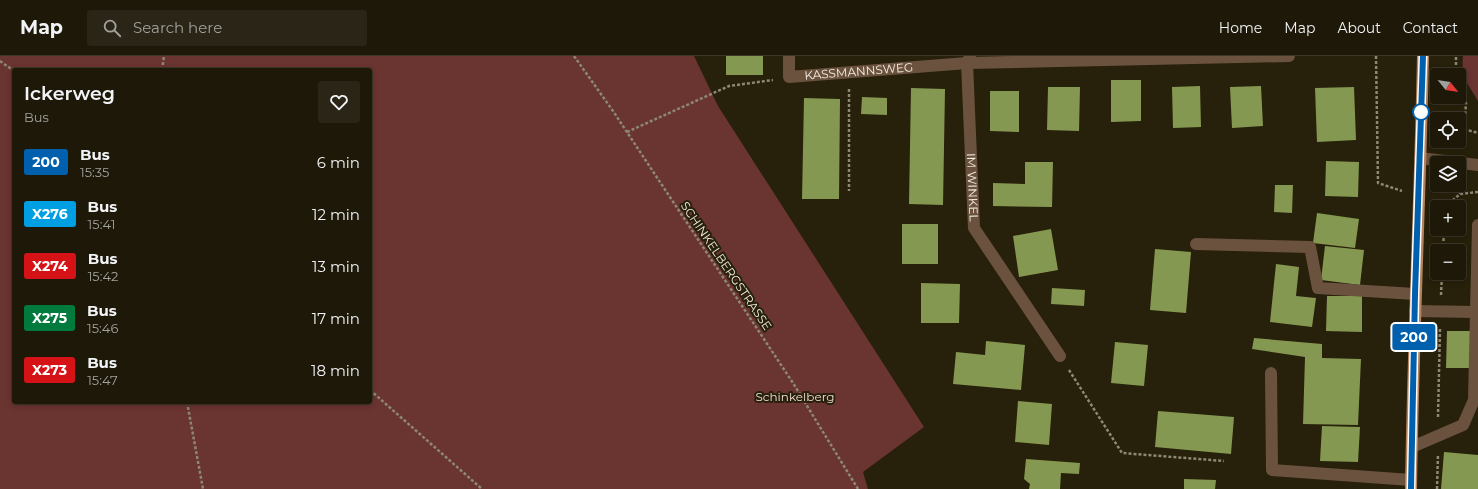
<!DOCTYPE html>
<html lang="en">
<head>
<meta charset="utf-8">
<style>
  :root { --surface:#1d1808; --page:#2a2516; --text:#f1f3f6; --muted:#a0a09c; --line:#3b3729 }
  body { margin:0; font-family:Montserrat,sans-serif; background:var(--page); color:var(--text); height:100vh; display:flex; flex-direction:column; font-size:15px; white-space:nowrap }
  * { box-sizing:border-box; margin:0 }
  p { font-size:13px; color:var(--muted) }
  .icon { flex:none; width:22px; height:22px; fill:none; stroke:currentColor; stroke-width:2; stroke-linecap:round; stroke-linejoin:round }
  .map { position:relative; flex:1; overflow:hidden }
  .sheet { position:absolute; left:12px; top:12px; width:360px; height:336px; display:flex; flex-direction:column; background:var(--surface); border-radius:4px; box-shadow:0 2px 6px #0003,0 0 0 1px var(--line) }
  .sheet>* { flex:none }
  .badge { padding:0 8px; border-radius:3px; font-size:14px; line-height:26px }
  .needle { width:26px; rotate:120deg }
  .buttons { position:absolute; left:1430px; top:12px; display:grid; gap:8px }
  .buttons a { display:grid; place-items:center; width:36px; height:36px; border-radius:4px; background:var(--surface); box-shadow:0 2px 6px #0003,0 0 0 1px var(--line); font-size:20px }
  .map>.badge { position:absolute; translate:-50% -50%; box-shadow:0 0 0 2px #fff }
  .round { display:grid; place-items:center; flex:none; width:42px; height:42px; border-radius:4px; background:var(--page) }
  .head { display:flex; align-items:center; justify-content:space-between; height:68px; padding:0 12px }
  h1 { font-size:19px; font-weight:600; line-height:30px }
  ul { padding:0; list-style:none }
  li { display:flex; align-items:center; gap:12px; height:52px; padding:0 12px }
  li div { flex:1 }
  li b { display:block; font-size:15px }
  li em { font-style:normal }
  li .badge { min-width:44px; font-weight:700; text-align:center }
  header { display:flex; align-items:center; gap:24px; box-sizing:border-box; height:56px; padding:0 20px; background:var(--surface); border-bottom:1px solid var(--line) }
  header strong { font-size:19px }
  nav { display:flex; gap:22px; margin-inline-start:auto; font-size:14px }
  .search { width:280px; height:36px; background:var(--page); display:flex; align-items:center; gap:10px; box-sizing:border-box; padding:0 14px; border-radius:4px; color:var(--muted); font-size:15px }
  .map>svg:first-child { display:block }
  .green { fill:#6a3430; fill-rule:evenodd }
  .building { fill:#859851 }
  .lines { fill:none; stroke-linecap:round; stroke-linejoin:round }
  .path { stroke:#8d8776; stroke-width:2.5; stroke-dasharray:3 2; stroke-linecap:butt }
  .minor { stroke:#6b523f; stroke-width:12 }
  .major { stroke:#b6825b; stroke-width:12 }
  .line-casing { stroke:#fff; stroke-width:9 }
  .line { stroke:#0060ad; stroke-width:6 }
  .stop-dot { fill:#fff; stroke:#0060ad; stroke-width:2 }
  .labels { text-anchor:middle; stroke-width:4; stroke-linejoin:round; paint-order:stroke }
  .street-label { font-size:12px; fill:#f3eee1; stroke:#27200a }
  .park-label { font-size:12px; fill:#f2dbd8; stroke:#27200a }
</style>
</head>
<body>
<header>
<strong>Map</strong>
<div class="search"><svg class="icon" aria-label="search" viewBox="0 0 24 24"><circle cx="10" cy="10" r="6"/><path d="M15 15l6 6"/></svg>Search here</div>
<nav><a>Home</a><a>Map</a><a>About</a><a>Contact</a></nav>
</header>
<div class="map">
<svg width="1478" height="433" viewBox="0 0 1478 433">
  <rect width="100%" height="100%" fill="#27200a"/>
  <!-- green -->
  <g class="green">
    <path d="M0 0H694L718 50 924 371 863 416 868 433H0ZM14 14H370V346H14Z"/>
    <polygon points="1463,0 1478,0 1478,45 1462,19"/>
  </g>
  <!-- building -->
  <g class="building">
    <rect x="726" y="0" width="37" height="19"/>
    <polygon points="1111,24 1141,24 1141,65 1111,66"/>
    <polygon points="1200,30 1201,71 1173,72 1172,31"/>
    <polygon points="1261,30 1263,70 1232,72 1230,31"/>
    <polygon points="1048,31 1080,31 1079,75 1047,74"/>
    <polygon points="1354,31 1356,84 1317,86 1315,32"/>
    <polygon points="911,32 945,33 943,149 909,148"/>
    <polygon points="990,35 1019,35 1019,76 990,75"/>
    <polygon points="862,41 887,42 887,59 861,58"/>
    <polygon points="804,42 840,43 839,143 802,143"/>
    <polygon points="1326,105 1359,106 1358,141 1325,140"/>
    <polygon points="1025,106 1053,106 1052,151 993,150 993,127 1025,128"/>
    <polygon points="1275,129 1293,129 1292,157 1274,156"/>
    <polygon points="1317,157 1359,163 1355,192 1313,187"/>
    <rect x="902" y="168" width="36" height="40"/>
    <polygon points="1051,173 1058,214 1019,221 1013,180"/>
    <polygon points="1325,190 1364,194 1360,229 1321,224"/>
    <polygon points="1155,193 1191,196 1186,257 1150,254"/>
    <polygon points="1276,208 1299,211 1296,240 1316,242 1312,271 1270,266"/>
    <polygon points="921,227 960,228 959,267 921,267"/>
    <polygon points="1052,232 1085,234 1084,250 1051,248"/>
    <polygon points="1327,240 1362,240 1362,276 1326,275"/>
    <polygon points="1447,275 1478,275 1478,312 1446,312"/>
    <polygon points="1254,282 1322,288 1322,302 1361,303 1358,369 1303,368 1305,301 1252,293"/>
    <polygon points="986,285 1025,289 1021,334 953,328 956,296 985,299"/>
    <polygon points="1115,286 1148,289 1144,330 1111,327"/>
    <polygon points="1018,345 1052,348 1049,389 1015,386"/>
    <polygon points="1158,355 1234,361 1231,398 1155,391"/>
    <polygon points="1322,370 1360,371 1358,406 1320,405"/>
    <polygon points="1444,396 1478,399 1478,433 1441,433"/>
    <polygon points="1026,403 1080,407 1079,418 1061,417 1060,433 1029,433 1030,428 1024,423"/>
    <polygon points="1184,423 1216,424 1215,433 1184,433"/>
  </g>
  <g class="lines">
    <!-- path -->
    <g class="path">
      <polyline points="574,0 613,55 793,327 858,433"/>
      <polyline points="1376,0 1378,127 1402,135"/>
      <polyline points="0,5 14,15"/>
      <polyline points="162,14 164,0"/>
      <polyline points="1456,19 1456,0"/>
      <polyline points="1459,32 1466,47 1463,90"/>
      <polyline points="849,33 849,135"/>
      <polyline points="1464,73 1478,77"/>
      <polyline points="627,76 729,30 773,24"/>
      <polyline points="1460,138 1461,124"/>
      <polyline points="1435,146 1445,150"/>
      <polyline points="1445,151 1460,138 1478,136"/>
      <polyline points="1443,195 1444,173"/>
      <polyline points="1441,239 1442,217"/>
      <polyline points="1069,314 1122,397 1224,405"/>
      <polyline points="370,334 482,433"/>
      <polyline points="187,346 203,433"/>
      <polyline points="1438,361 1440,272"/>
      <polyline points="1437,433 1438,398"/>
    </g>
    <!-- minor -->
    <g class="minor">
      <path id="s1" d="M789 0V21L967 7 1289 0"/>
      <path id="s2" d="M970 1 967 7 974 172 1060 300"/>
      <polyline points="1420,102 1478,109"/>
      <polyline points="1196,188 1310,191 1318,232 1415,238"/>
      <polyline points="1415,255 1475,256"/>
      <polyline points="1271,317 1272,414 1411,424"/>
      <polyline points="1412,391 1463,369 1474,344 1478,169"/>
    </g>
    <!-- major -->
    <path class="major" d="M1411 433C1413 289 1420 144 1423 0"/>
  </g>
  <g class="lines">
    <!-- line casing -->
    <g class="line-casing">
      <polyline id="line" points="1411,433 1415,238 1423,0"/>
    </g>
    <!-- line -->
    <use href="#line" class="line"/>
  </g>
  <!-- markers -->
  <circle class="stop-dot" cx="1421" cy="56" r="8"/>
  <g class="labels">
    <!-- street labels -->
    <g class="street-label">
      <text dy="4" stroke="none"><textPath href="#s1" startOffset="91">KASSMANNSWEG</textPath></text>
      <text dy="4" stroke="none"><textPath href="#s2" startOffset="131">IM WINKEL</textPath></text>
      <text transform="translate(726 210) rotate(56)" y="4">SCHINKELBERGSTRASSE</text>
    </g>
    <!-- park labels -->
    <g class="park-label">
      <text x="795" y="345">Schinkelberg</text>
    </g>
  </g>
</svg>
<div class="buttons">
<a><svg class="needle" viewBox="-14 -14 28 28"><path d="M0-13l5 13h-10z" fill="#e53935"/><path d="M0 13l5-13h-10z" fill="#a0a09c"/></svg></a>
<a><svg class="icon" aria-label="locate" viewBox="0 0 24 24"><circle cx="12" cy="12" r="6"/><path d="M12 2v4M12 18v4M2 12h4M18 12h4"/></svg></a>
<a><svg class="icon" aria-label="layers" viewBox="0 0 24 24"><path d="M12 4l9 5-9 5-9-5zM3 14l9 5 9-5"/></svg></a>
<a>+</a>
<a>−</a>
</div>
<b class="badge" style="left:1414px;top:281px;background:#0060ad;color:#fff">200</b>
<section class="sheet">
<div class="head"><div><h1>Ickerweg</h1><p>Bus</p></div><a class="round"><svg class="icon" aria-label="heart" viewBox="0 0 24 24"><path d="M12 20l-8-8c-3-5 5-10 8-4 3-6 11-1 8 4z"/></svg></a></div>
<ul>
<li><span class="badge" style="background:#0060ad;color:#fff">200</span><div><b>Bus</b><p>15:35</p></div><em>6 min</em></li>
<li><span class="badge" style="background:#009fe3;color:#fff">X276</span><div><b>Bus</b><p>15:41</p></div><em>12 min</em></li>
<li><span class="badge" style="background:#d51317;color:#fff">X274</span><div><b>Bus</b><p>15:42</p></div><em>13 min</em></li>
<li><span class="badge" style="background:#007b3d;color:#fff">X275</span><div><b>Bus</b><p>15:46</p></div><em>17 min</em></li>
<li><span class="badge" style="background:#d51317;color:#fff">X273</span><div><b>Bus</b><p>15:47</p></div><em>18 min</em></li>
</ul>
</section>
</div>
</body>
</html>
